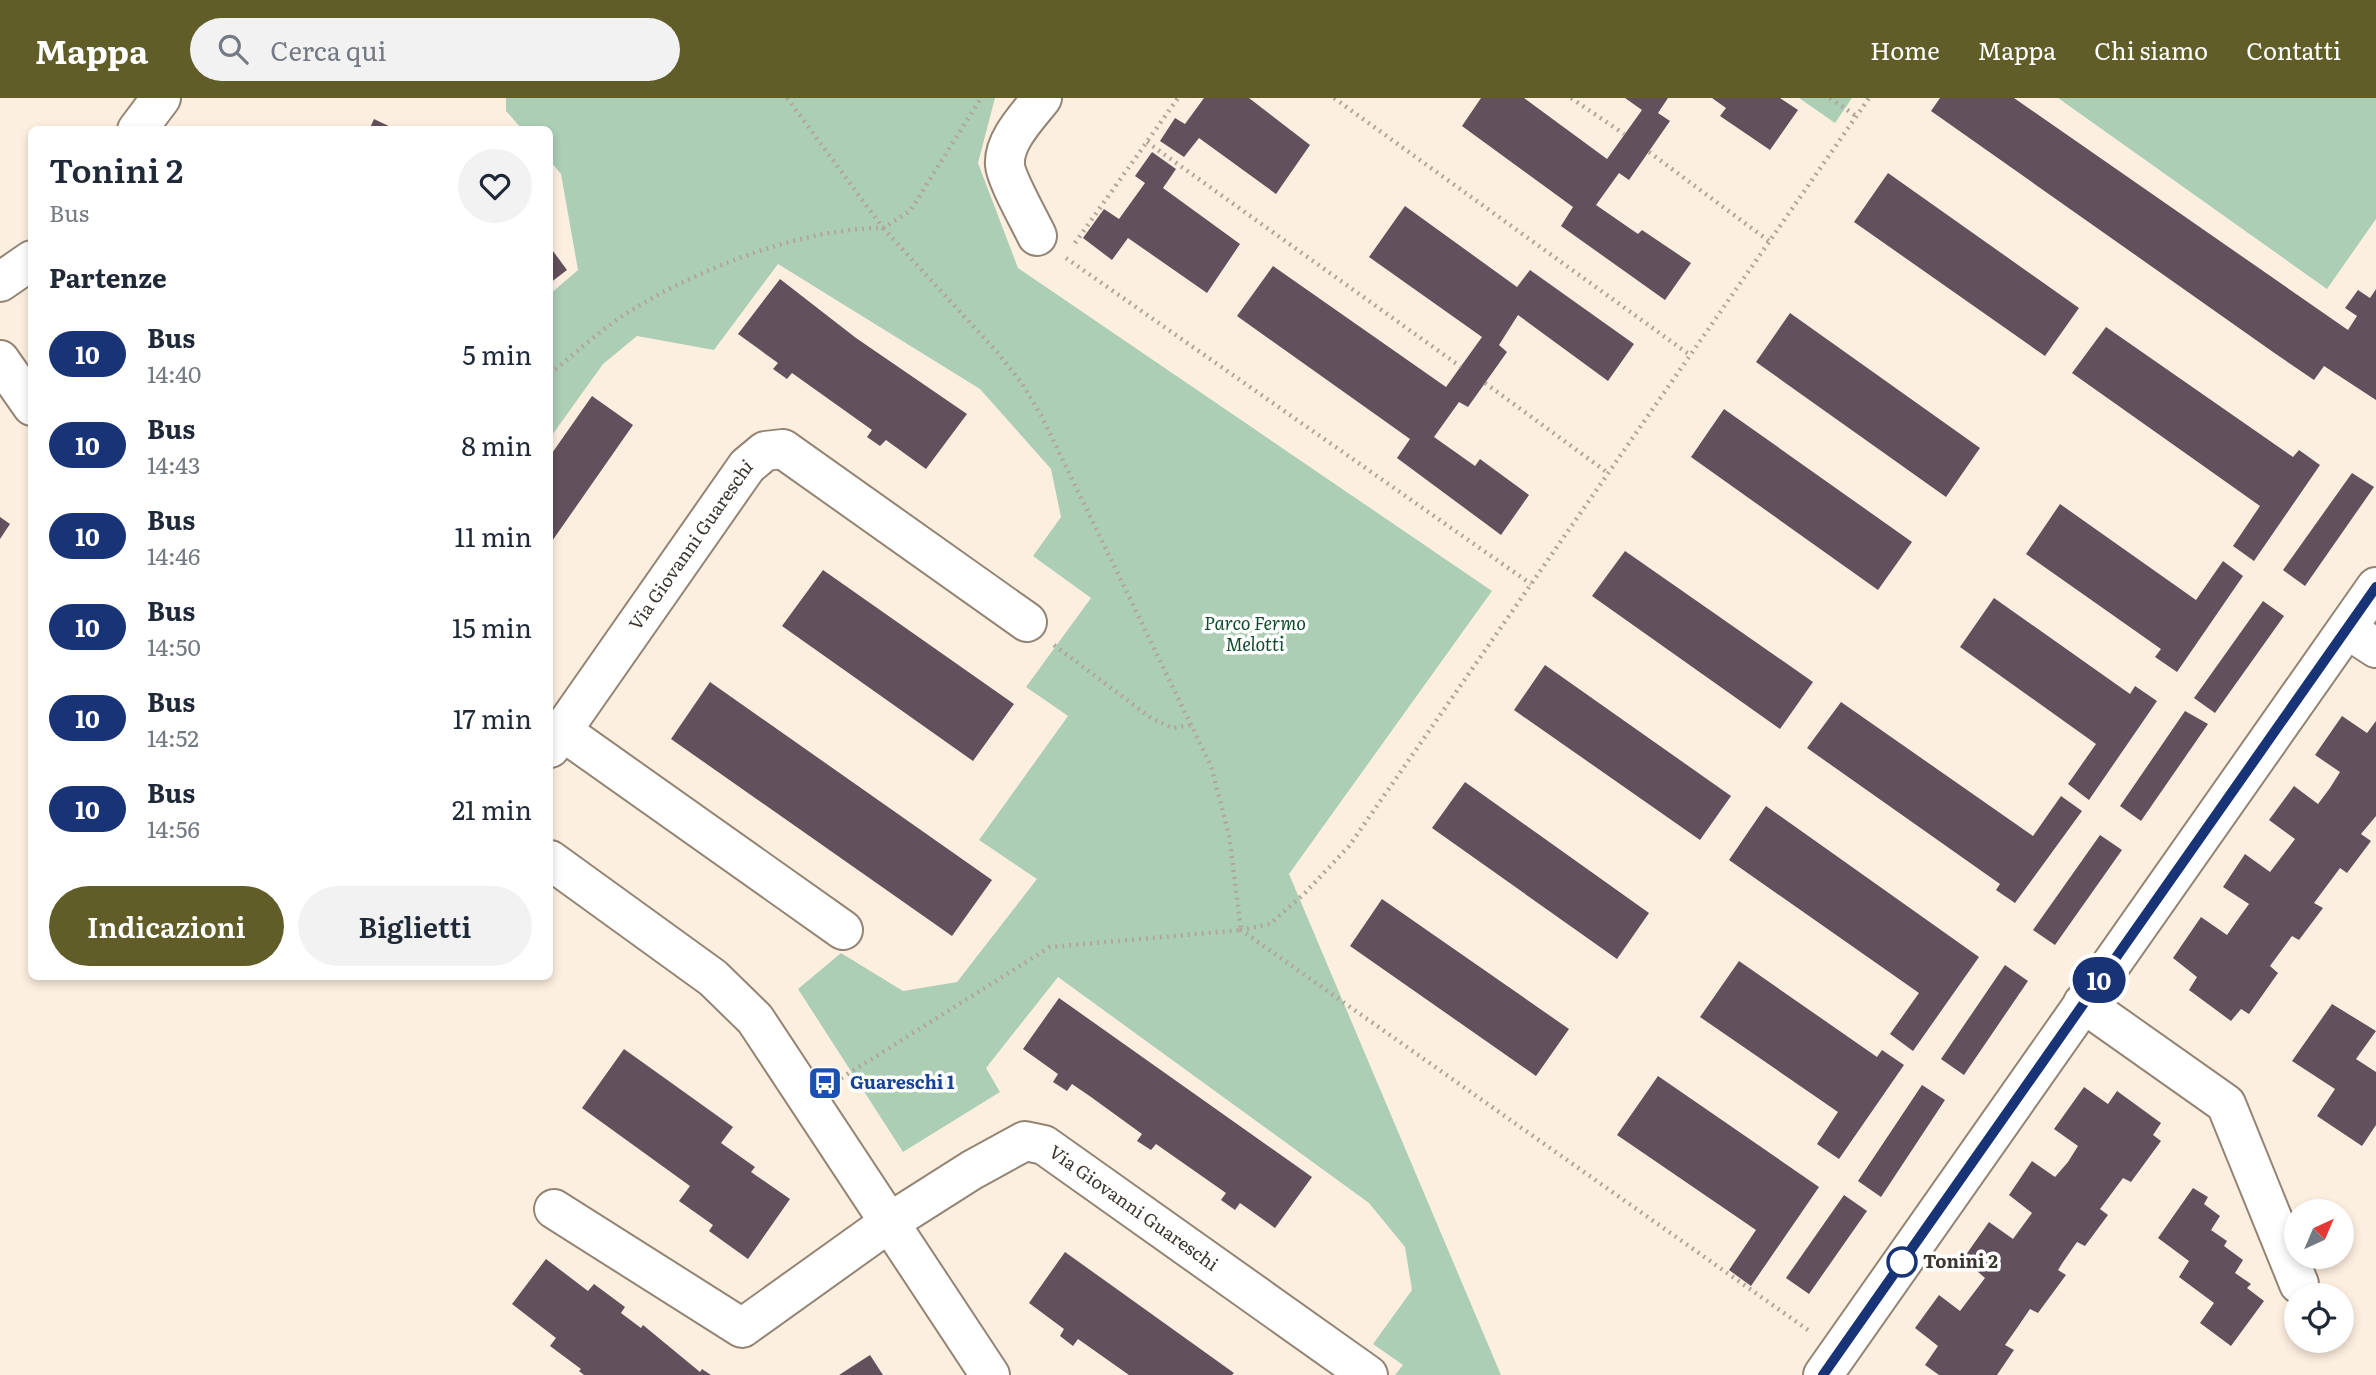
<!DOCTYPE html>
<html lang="it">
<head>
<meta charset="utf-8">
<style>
  :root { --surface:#fff; --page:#f2f2f3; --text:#1f2937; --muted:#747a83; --accent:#605d29 }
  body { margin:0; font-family:Literata,serif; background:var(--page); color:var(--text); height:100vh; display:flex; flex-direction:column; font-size:26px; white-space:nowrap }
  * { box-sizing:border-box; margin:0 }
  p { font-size:23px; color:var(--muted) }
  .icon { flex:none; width:38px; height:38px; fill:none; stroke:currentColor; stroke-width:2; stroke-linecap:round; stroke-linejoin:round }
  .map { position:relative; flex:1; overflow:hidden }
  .drawer { position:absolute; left:28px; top:28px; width:525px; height:854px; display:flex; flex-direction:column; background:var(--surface); border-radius:10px; box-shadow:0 4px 10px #0003 }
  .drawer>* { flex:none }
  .badge { padding:0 14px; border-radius:23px; font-size:24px; line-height:46px }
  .needle { width:46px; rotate:44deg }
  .fabs { position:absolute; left:2284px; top:1101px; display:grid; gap:14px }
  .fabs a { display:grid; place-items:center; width:70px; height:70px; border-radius:50%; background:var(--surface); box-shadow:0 4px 10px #0003; font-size:35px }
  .map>.badge { position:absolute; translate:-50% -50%; box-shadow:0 0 0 4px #fff }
  h2 { padding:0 21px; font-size:26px; line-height:63px }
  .round { display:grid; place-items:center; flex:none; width:74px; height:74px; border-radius:37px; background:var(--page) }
  .headline { display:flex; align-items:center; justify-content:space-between; height:119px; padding:0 21px }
  h1 { font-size:33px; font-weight:600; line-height:52px }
  .action { display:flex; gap:14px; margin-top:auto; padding:14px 21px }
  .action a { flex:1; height:80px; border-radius:42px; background:var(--accent); color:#fff; font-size:28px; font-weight:600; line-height:80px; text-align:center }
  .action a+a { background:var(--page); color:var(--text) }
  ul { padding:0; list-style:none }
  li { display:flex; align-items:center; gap:21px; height:91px; padding:0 21px }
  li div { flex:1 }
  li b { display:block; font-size:26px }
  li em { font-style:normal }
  li .badge { min-width:77px; font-weight:700; text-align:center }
  header { display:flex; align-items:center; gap:42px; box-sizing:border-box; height:98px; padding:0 35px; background:var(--accent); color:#fff }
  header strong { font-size:33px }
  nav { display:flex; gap:38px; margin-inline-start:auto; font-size:24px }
  .search { width:490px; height:63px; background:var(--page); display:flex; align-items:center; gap:18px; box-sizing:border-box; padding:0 24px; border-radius:38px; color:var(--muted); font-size:26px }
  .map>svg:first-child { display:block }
  .green { fill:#acceb5 }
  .building { fill:#62505c }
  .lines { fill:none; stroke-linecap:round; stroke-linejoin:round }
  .minor-casing { stroke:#938473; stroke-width:42 }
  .path { stroke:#b1a69a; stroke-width:4.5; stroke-dasharray:2 5; stroke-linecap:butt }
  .minor { stroke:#fff; stroke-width:38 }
  .line-casing { stroke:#fff; stroke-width:16 }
  .line { stroke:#193476; stroke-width:10 }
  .stop-dot { fill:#fff; stroke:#193476; stroke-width:3.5 }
  .labels { text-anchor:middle; stroke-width:7; stroke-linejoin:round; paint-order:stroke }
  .street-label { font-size:18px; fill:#3d362f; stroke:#fff }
  .park-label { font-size:18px; font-style:italic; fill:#104c2b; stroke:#fff }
  .transit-label { font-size:18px; font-weight:bold; fill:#164399; stroke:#fff; text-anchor:start }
  .stop-label { font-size:18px; font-weight:bold; fill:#3d362f; stroke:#fff; text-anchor:start }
</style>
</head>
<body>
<header>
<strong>Mappa</strong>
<div class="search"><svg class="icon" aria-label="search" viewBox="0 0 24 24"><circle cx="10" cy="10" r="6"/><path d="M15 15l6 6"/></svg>Cerca qui</div>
<nav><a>Home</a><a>Mappa</a><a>Chi siamo</a><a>Contatti</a></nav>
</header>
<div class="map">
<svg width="2376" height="1277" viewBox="0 0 2376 1277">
  <rect width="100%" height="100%" fill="#fdefe0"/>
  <!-- green -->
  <g class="green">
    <polygon points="506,0 995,0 978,65 1018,170 1492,493 1289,776 1501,1277 1395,1277 1403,1267 1373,1246 1412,1192 1405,1149 1369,1105 1058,879 986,970 1000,994 903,1054 798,891 841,855 903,893 957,884 1037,781 979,742 1068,618 1026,589 1091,500 1033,458 1061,419 1051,371 980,291 778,166 714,252 637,238 603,266 550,340 550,196 578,172 561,76 550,63 550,32 522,31 506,13"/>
    <polygon points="1799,0 1852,0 1835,25"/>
    <polygon points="2058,0 2376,0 2376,121 2327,191"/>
  </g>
  <!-- building -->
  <g class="building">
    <polygon points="1204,0 1249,0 1310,47 1276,96 1199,40 1184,59 1160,43 1175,20 1185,26"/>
    <polygon points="1481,0 1524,0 1607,61 1642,12 1625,0 1668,0 1658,15 1670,23 1629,82 1619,75 1596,107 1638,136 1642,132 1691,165 1665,202 1561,128 1573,109 1462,28"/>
    <polygon points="1712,0 1780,0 1798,12 1770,52 1720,18 1726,10"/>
    <polygon points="1940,0 2014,0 2348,232 2357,218 2345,210 2358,192 2370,200 2376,191 2376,302 2324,268 2314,282 2273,254 1931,13"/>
    <polygon points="374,21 397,32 369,32"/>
    <polygon points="1152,54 1176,71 1163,90 1240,146 1207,195 1128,140 1112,162 1083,140 1104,111 1119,121 1145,85 1135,78"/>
    <polygon points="1888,75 2079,210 2045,258 1854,124"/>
    <polygon points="1405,108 1517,189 1530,172 1634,246 1608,283 1518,217 1499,247 1507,254 1468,309 1459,304 1434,339 1475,368 1480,361 1529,397 1501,437 1397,360 1410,341 1237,218 1273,168 1446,289 1482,239 1369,159"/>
    <polygon points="550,149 567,172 550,185"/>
    <polygon points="780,181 856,240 967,316 926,371 886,342 880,348 867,339 872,332 792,275 787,281 773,271 778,265 738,236"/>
    <polygon points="1790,215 1980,350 1946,399 1756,264"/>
    <polygon points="2106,229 2293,359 2299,352 2320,367 2254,463 2233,448 2260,408 2072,275"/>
    <polygon points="592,298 633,327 550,446 550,358"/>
    <polygon points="1724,311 1912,444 1878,492 1691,359"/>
    <polygon points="2352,375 2374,389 2305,488 2283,472"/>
    <polygon points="2060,406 2196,502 2223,463 2243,478 2177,574 2155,559 2161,551 2026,456"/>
    <polygon points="0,419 10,426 0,441"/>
    <polygon points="1625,453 1813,584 1780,631 1592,498"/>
    <polygon points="823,472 1014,606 973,663 782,528"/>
    <polygon points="1994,500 2130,596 2135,588 2157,603 2089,702 2068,686 2096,646 1960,549"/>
    <polygon points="2263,503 2284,518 2215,615 2194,600"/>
    <polygon points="1545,567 1731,698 1700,742 1514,612"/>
    <polygon points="710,584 992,782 952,838 671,641"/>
    <polygon points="1841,604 2033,738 2061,698 2082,713 2015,805 1996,792 2000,786 1807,650"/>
    <polygon points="2185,613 2208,626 2141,723 2120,708"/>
    <polygon points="2342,618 2367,635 2376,623 2376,718 2361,736 2371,743 2347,775 2340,770 2314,805 2323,810 2299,842 2292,838 2270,868 2278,875 2249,916 2241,911 2231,923 2189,892 2197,879 2173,860 2201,819 2227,837 2236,824 2249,806 2223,789 2245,756 2270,774 2283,757 2295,741 2269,722 2294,688 2318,706 2330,690 2340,674 2315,657"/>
    <polygon points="1465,684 1649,815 1617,861 1432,730"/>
    <polygon points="1766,708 1979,859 1913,953 1890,936 1919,895 1729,762"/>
    <polygon points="2100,737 2122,752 2055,847 2033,832"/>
    <polygon points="1382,801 1569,931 1536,978 1350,848"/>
    <polygon points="1739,863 1877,959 1882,952 1904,967 1839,1061 1817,1046 1838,1014 1700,919"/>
    <polygon points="2005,867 2028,883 1964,977 1941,961"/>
    <polygon points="1059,900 1312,1079 1275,1130 1240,1105 1235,1112 1221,1102 1226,1095 1156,1046 1151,1052 1137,1043 1142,1036 1091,999 1072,986 1067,993 1053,984 1058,976 1023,951"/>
    <polygon points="2332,906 2376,933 2356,961 2376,974 2376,1027 2362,1048 2317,1018 2335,991 2292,963"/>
    <polygon points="624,951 733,1029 721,1045 755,1069 751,1074 790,1101 748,1161 709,1133 713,1127 679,1103 690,1088 582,1010"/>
    <polygon points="1658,978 1819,1089 1751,1188 1729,1172 1756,1132 1617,1037"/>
    <polygon points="1922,987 1945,1002 1881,1099 1858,1083"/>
    <polygon points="2084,989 2108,1006 2117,993 2161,1025 2153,1037 2161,1043 2131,1084 2123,1080 2100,1111 2108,1117 2085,1148 2077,1144 2063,1164 2058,1172 2066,1177 2038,1215 2030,1211 2017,1230 2005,1247 2014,1252 1997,1277 1939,1277 1925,1267 1938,1248 1915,1230 1939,1197 1960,1213 1985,1180 1963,1161 1989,1124 2013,1141 2032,1115 2009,1097 2032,1063 2055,1079 2068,1064 2078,1048 2054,1031"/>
    <polygon points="2193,1090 2208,1099 2204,1106 2220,1118 2211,1132 2227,1143 2224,1148 2243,1162 2235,1175 2251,1186 2247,1190 2264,1203 2231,1248 2200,1225 2214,1205 2179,1179 2189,1163 2158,1140"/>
    <polygon points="1844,1097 1867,1113 1809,1196 1786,1180"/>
    <polygon points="1065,1154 1234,1275 1232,1277 1129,1277 1078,1241 1073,1248 1060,1238 1064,1231 1029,1205"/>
    <polygon points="546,1161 588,1193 594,1186 625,1209 621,1215 641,1230 643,1227 700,1274 702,1271 711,1277 584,1277 579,1273 581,1271 550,1248 556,1240 512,1206"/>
    <polygon points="870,1257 883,1277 839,1277"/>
  </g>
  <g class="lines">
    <!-- minor casing -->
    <g class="minor-casing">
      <g id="minor">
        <polyline points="137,32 161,0"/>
        <path d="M1037 138C1030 123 1006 81 1005 67 1003 43 1028 18 1042 0"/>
        <polyline points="0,184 32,162"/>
        <polyline points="0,262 32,308"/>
        <polyline points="2347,531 2376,550"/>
        <polyline points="562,633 843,832"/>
        <path id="s1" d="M550 650 747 368 765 353 783 351 1027 524"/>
        <polyline points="550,762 713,880 755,921 990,1277"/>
        <polyline points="2083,905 2226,1006 2299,1186"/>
        <path id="s2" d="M554 1111 742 1230 890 1124 972 1072 1025 1043 1044 1047 1368 1277"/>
        <polyline points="1823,1277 2376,489"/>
      </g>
    </g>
    <!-- path -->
    <g class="path">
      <polyline points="787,0 883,130 910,113 981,0"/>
      <polyline points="1334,0 1690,257"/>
      <polyline points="1571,0 1624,36"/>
      <polyline points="1830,0 1856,18"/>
      <polyline points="1147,44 1461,269"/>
      <polyline points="1649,54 1769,143"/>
      <polyline points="1075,145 1178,0"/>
      <polyline points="1066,160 1531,486"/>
      <path d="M550 276C573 257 596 236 621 219 691 173 800 130 883 130L997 254 1021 284 1041 317 1211 668 1229 737 1241 832 1050 849 838 982"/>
      <polyline points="1485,285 1608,375"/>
      <polyline points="1054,547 1151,620 1173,630 1191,627"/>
      <polyline points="1808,1232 1241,832 1270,826 1305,795 1349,748 1869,0"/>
    </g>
    <!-- minor -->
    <use href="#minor" class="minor"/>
  </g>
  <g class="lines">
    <!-- line casing -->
    <g class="line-casing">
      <polyline id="line" points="1823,1277 2376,489"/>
    </g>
    <!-- line -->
    <use href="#line" class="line"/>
  </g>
  <!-- icons -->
  <defs>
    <g id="bus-square" transform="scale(1.75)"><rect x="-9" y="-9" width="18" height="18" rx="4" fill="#1a4fb4" stroke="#fff"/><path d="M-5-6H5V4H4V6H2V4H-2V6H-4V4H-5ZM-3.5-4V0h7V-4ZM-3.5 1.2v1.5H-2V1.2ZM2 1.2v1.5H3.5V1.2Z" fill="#fff"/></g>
  </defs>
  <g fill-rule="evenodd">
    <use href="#bus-square" x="825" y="985"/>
  </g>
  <!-- markers -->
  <circle class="stop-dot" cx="1902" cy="1164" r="14"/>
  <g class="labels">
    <!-- street labels -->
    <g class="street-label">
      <text dy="6" stroke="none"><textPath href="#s1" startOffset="247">Via Giovanni Guareschi</textPath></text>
      <text dy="6" stroke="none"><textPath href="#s2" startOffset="691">Via Giovanni Guareschi</textPath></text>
    </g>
    <!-- park labels -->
    <g class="park-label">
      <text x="1255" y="532">Parco Fermo<tspan x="1255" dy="21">Melotti</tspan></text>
    </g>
    <!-- transit labels -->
    <g class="transit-label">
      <text x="850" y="991">Guareschi 1</text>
    </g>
    <!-- stop labels -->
    <g class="stop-label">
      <text x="1923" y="1170">Tonini 2</text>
    </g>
  </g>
</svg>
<div class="fabs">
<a><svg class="needle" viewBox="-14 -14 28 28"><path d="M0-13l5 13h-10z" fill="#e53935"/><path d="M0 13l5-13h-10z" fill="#747a83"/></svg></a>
<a><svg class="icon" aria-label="locate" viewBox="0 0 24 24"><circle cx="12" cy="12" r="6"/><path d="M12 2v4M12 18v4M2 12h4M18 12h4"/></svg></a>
</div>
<b class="badge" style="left:2099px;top:882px;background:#193476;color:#fff">10</b>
<section class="drawer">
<div class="headline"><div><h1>Tonini 2</h1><p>Bus</p></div><a class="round"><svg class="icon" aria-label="heart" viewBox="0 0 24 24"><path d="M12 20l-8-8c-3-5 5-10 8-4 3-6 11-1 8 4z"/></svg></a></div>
<h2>Partenze</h2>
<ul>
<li><span class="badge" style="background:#193476;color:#fff">10</span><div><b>Bus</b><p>14:40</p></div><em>5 min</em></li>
<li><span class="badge" style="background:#193476;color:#fff">10</span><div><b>Bus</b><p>14:43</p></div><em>8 min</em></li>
<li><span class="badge" style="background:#193476;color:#fff">10</span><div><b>Bus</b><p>14:46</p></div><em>11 min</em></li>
<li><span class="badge" style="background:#193476;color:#fff">10</span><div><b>Bus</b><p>14:50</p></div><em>15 min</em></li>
<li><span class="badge" style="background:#193476;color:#fff">10</span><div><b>Bus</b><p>14:52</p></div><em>17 min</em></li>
<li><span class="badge" style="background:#193476;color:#fff">10</span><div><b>Bus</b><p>14:56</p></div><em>21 min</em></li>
</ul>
<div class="action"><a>Indicazioni</a><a>Biglietti</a></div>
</section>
</div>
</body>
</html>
